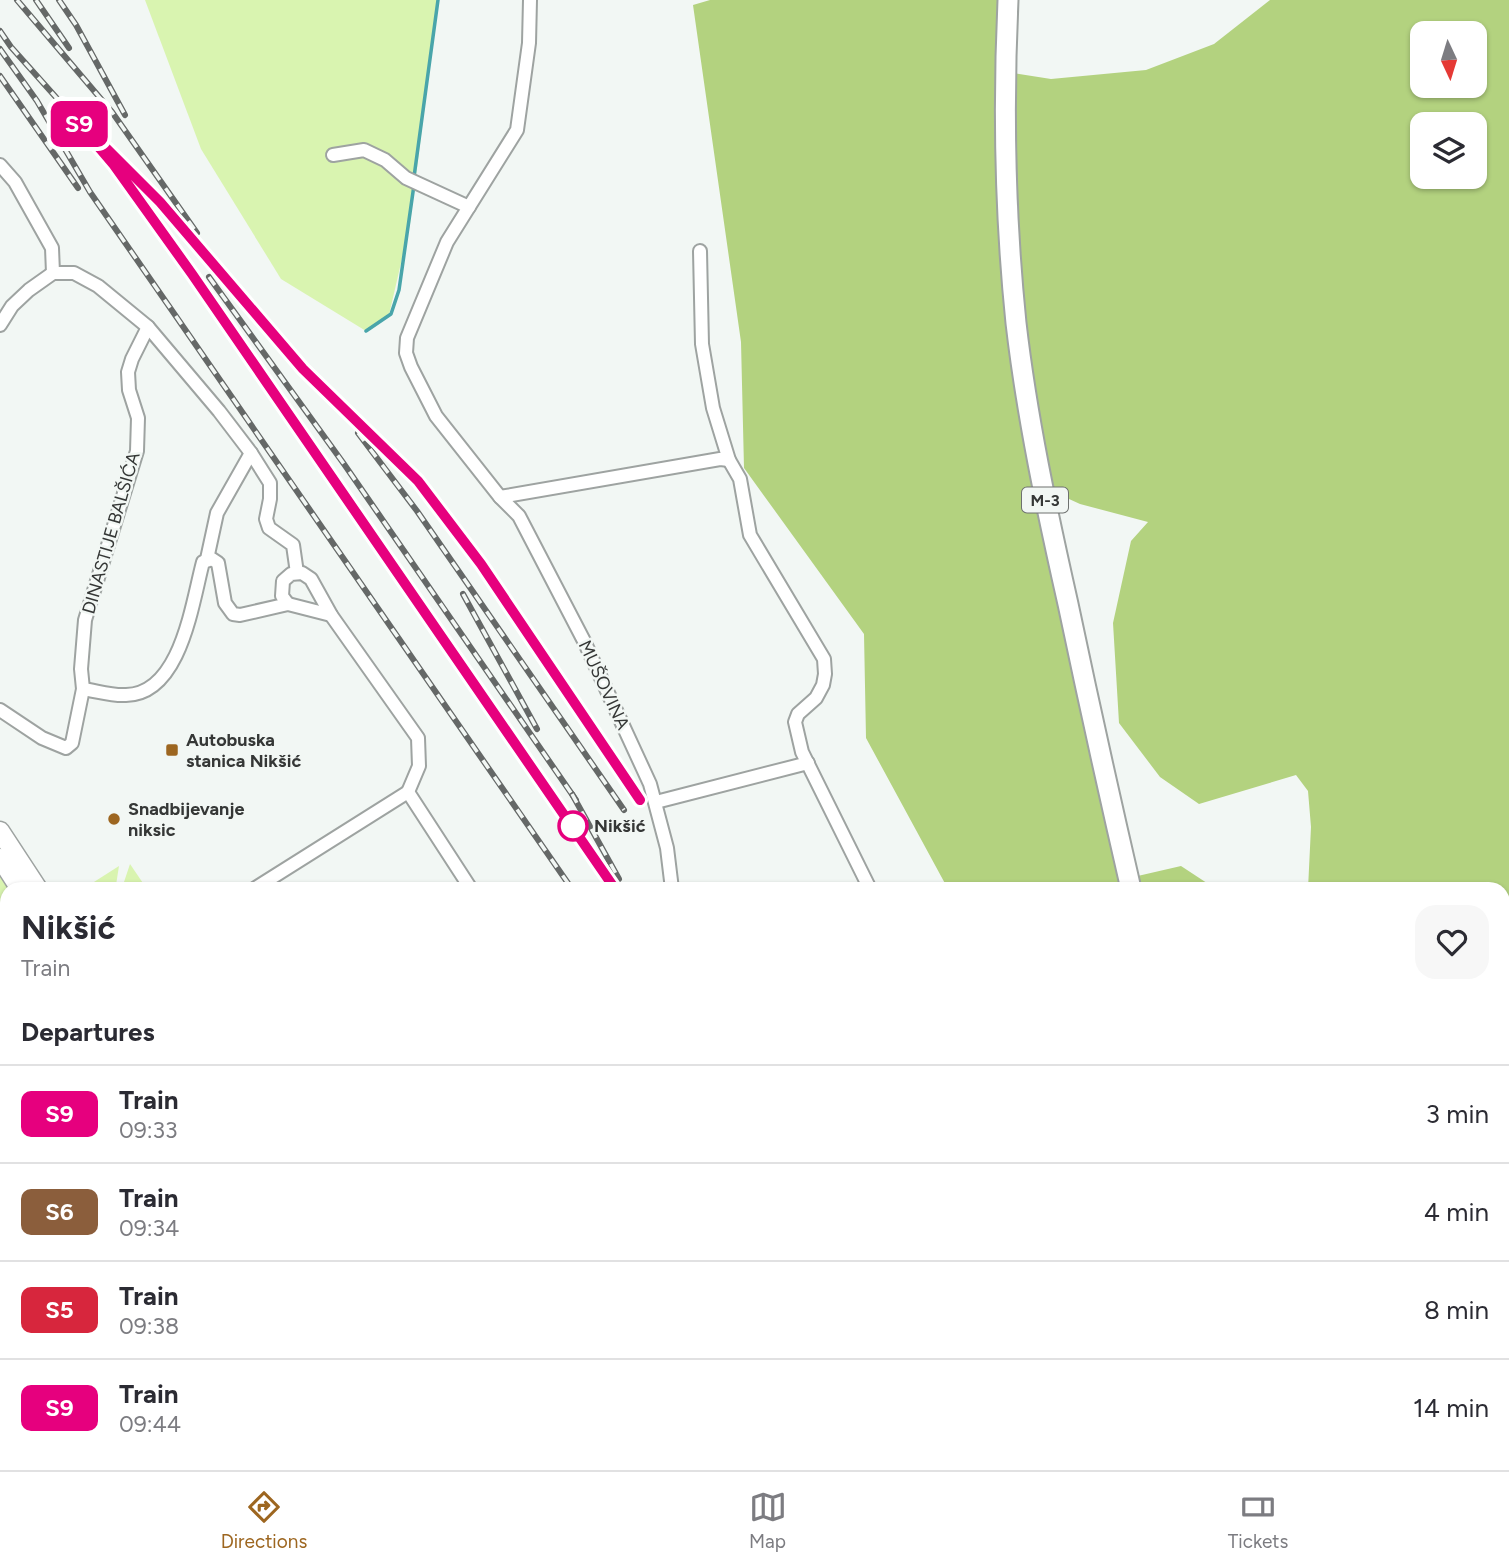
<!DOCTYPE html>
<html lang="en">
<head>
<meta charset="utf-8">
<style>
  :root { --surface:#fff; --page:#f7f7f7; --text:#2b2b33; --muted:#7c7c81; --line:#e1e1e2; --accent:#9d6620 }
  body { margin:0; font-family:Figtree,sans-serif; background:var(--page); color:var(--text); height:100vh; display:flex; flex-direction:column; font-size:26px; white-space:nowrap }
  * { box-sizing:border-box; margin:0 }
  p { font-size:23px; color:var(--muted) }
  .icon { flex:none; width:38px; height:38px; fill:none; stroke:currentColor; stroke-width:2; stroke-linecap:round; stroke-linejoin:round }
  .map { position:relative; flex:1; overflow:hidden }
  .drawer { position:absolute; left:0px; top:882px; width:1510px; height:588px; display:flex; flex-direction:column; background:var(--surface); border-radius:21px 21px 0 0; box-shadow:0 2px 5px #0004 }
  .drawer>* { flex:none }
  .badge { padding:0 14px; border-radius:10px; font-size:24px; line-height:46px }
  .needle { width:46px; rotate:176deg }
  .fabs { position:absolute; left:1410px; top:21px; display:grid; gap:14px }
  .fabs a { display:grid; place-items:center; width:77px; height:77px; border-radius:14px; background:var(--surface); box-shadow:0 2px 5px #0004; font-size:35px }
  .map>.badge { position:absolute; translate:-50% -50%; box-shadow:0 0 0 4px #fff }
  h2 { padding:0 21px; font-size:26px; line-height:63px }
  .round { display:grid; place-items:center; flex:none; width:74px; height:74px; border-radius:21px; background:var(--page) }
  .headline { display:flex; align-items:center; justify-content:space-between; height:119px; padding:0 21px }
  h1 { font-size:33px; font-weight:700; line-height:52px }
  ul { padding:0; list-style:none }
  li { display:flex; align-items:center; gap:21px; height:98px; padding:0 21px; border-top:2px solid var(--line) }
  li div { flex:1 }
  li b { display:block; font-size:26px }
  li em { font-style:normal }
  li .badge { min-width:77px; font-weight:700; text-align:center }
  .dock { display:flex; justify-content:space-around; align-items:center; height:98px; border-top:2px solid var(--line); background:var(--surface); font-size:19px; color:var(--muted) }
  .dock a { display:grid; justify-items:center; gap:4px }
  .dock .active { color:var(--accent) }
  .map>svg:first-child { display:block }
  .green { fill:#d9f4b0 }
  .forest { fill:#b3d27f; fill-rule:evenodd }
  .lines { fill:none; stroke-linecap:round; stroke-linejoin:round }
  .stream { stroke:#49a5aa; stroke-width:3.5 }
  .street-casing { stroke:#9ea3a1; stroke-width:16 }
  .secondary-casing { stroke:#9ea3a1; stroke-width:21 }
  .primary-casing { stroke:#9ea3a1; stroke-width:23 }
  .street { stroke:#fff; stroke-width:12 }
  .secondary { stroke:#fff; stroke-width:18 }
  .primary { stroke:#fff; stroke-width:19 }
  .rail-casing { stroke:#656867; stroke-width:6 }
  .rail { stroke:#f2f7f4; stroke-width:3.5; stroke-dasharray:10; stroke-linecap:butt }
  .line-casing { stroke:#fff; stroke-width:16 }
  .line { stroke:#e6007e; stroke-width:10 }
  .poi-dot { fill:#9d6620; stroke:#f2f7f4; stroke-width:2.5 }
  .stop-dot { fill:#fff; stroke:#e6007e; stroke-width:3.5 }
  .labels { text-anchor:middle; stroke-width:5; stroke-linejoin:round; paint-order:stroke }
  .shield { fill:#f2f7f4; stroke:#6e716f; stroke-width:2 }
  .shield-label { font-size:16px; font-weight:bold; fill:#353736 }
  .street-label { font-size:18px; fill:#353736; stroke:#f2f7f4 }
  .poi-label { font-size:18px; font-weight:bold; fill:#353736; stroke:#f2f7f4; text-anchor:start }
  .stop-label { font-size:18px; font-weight:bold; fill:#353736; stroke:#f2f7f4; text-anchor:start }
</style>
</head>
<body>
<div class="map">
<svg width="1509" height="1470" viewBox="0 0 1509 1470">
  <rect width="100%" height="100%" fill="#f2f7f4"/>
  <!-- green -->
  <g class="green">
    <polygon points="145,0 438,0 410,224 389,315 366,331 281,279 201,149"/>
    <polygon points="130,864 147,889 122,888"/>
    <polygon points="119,866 116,885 108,889 83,889"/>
    <polygon points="0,871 12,889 7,889 7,929 0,937"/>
    <polygon points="994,1463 1200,1463 1204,1470 999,1470"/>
  </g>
  <!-- forest -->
  <g class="forest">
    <path d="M710 0H1011L1006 72 1051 79 1146 70 1214 44 1270 0H1509V1340L1503 1333V889H1308L1311 827 1308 791 1296 775 1199 804 1160 777 1119 723 1113 623 1131 541 1148 522 1080 504 1045 488 1129 878 1181 866 1216 889H948L866 738 864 634 744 468 741 342 693 5ZM1423 33H1475V86H1423ZM1423 124H1475V177H1423Z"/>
    <polygon points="1509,1427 1509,1470 1204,1470 1200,1463 1503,1463 1503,1428"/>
  </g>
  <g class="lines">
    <!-- stream -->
    <g class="stream">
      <polyline points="414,177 438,0"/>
      <polyline points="366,331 391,314 399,290 414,185"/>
    </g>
    <!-- street casing -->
    <g class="street-casing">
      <g id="street">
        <polyline points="530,0 529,43 517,130 447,242 407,338 406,353 411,367 436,416 500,497 519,516 584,641 650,784 667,848 672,889"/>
        <polyline points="333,155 364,150 385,160 406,178 469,207"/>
        <polyline points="0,165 15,182 52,248 53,273"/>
        <polyline points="700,251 702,344 713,408 729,460 740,479 750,535 824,659 825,674 823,685 816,698 798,714 795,722 802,752 870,889"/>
        <polyline points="0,325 12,306 29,290 53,273 74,273 98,286 148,327 219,411 251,453 270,483 270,499 266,519 269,528 293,545 297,573"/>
        <polyline points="500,497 720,459 729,460"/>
        <polyline points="207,559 217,513 251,453"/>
        <polyline points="288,604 282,596 283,581 291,574 302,573 311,579 331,615 418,738 419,766 408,792"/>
        <path d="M83 689C97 691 112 696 126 695 181 694 192 603 203 562L212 559 218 563 225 603 233 614 240 615 288 604 331 615"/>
        <polyline points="0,710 42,738 66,748 72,743 83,689 81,669 85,620 137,451 138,418 129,390 128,372 132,359 148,327"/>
        <polyline points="408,792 471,889"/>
        <polyline points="656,802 808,763"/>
        <polyline points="254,889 408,792"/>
        <polyline points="0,972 7,974"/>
        <polyline points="0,1278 7,1283"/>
        <polyline points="0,1447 7,1412"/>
        <polyline points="713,1463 714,1470"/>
        <polyline points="194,1470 232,1463"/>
        <polyline points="538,1470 554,1463"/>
      </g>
    </g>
    <!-- secondary casing -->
    <g class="secondary-casing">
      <g id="secondary">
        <polyline points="0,831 38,889"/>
        <polyline points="0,858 20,889"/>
        <polyline points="0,1054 7,1049"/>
        <polyline points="394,1463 399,1470"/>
        <polyline points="409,1463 414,1470"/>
      </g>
    </g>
    <!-- primary casing -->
    <g class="primary-casing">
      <g id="primary">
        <path d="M1008 0C1003 107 1005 216 1016 323 1027 418 1047 511 1068 604 1088 699 1109 794 1131 889"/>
        <polyline points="1327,1463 1332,1470"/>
      </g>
    </g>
    <!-- street -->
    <use href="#street" class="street"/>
    <!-- secondary -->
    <use href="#secondary" class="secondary"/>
    <!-- primary -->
    <use href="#primary" class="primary"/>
    <!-- rail casing -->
    <g class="rail-casing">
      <g id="rail">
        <polyline points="17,0 112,112 197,233"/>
        <polyline points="36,0 69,48"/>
        <polyline points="59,0 76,25 125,115"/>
        <polyline points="0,31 11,47 62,104 160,202 303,369 418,481 481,564 640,800"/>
        <polyline points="0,49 37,101 90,192 572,889"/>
        <polyline points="0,76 78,188"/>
        <polyline points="118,171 192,274 615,889"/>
        <polyline points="209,277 344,464 576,800"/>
        <polyline points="358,433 417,511 624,810"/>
        <polyline points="463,594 537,729"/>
        <polyline points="572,794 619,879"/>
        <polyline points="971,1463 975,1470"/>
      </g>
    </g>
    <!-- rail -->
    <use href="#rail" class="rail"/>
  </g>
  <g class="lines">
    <!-- line casing -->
    <g class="line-casing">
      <polyline id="line" points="615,889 192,274 114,165 62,104 160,202 303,369 418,481 481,564 640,800"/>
    </g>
    <!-- line -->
    <use href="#line" class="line"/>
  </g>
  <!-- markers -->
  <g class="poi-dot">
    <rect x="165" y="743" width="14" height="14" rx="3.5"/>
    <circle cx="114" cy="819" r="7"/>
  </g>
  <circle class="stop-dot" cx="573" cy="826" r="14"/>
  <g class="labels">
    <!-- shield labels -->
    <rect class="shield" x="1022" y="487.5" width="46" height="25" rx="5"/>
    <g class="shield-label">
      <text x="1045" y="506">M-3</text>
    </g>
    <!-- street labels -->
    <g class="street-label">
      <text transform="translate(111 533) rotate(-74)" y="6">DINASTIJE BALŠIĆA</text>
      <text transform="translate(604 685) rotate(65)" y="6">MUŠOVINA</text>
    </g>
    <!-- poi labels -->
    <g class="poi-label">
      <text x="186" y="746">Autobuska<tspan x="186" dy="21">stanica Nikšić</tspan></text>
      <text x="128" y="815">Snadbijevanje<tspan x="128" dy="21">niksic</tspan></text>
    </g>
    <!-- stop labels -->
    <g class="stop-label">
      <text x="594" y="832">Nikšić</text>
    </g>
  </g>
</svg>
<div class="fabs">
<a><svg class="needle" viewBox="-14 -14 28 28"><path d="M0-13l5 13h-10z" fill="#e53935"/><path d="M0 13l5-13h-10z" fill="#7c7c81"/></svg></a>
<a><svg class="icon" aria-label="layers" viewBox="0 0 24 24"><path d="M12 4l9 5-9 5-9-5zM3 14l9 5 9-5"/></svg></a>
</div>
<b class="badge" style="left:79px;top:124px;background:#e6007e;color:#fff">S9</b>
<section class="drawer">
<div class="headline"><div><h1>Nikšić</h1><p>Train</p></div><a class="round"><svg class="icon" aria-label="heart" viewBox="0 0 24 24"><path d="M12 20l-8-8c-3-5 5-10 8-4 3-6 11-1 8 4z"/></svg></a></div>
<h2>Departures</h2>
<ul>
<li><span class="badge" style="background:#e6007e;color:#fff">S9</span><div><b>Train</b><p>09:33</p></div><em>3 min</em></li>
<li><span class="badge" style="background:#8b5e3c;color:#fff">S6</span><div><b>Train</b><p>09:34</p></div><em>4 min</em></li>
<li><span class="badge" style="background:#d7263d;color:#fff">S5</span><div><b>Train</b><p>09:38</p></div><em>8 min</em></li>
<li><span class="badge" style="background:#e6007e;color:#fff">S9</span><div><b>Train</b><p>09:44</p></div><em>14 min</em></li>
</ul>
</section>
</div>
<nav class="dock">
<a class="active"><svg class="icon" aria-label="directions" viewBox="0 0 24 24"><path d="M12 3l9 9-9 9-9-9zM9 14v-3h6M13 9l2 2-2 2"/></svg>Directions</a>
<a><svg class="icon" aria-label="map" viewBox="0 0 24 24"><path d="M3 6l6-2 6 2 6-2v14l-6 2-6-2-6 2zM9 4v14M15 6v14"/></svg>Map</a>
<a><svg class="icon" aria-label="tickets" viewBox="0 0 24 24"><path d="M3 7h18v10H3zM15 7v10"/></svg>Tickets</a>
</nav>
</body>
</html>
